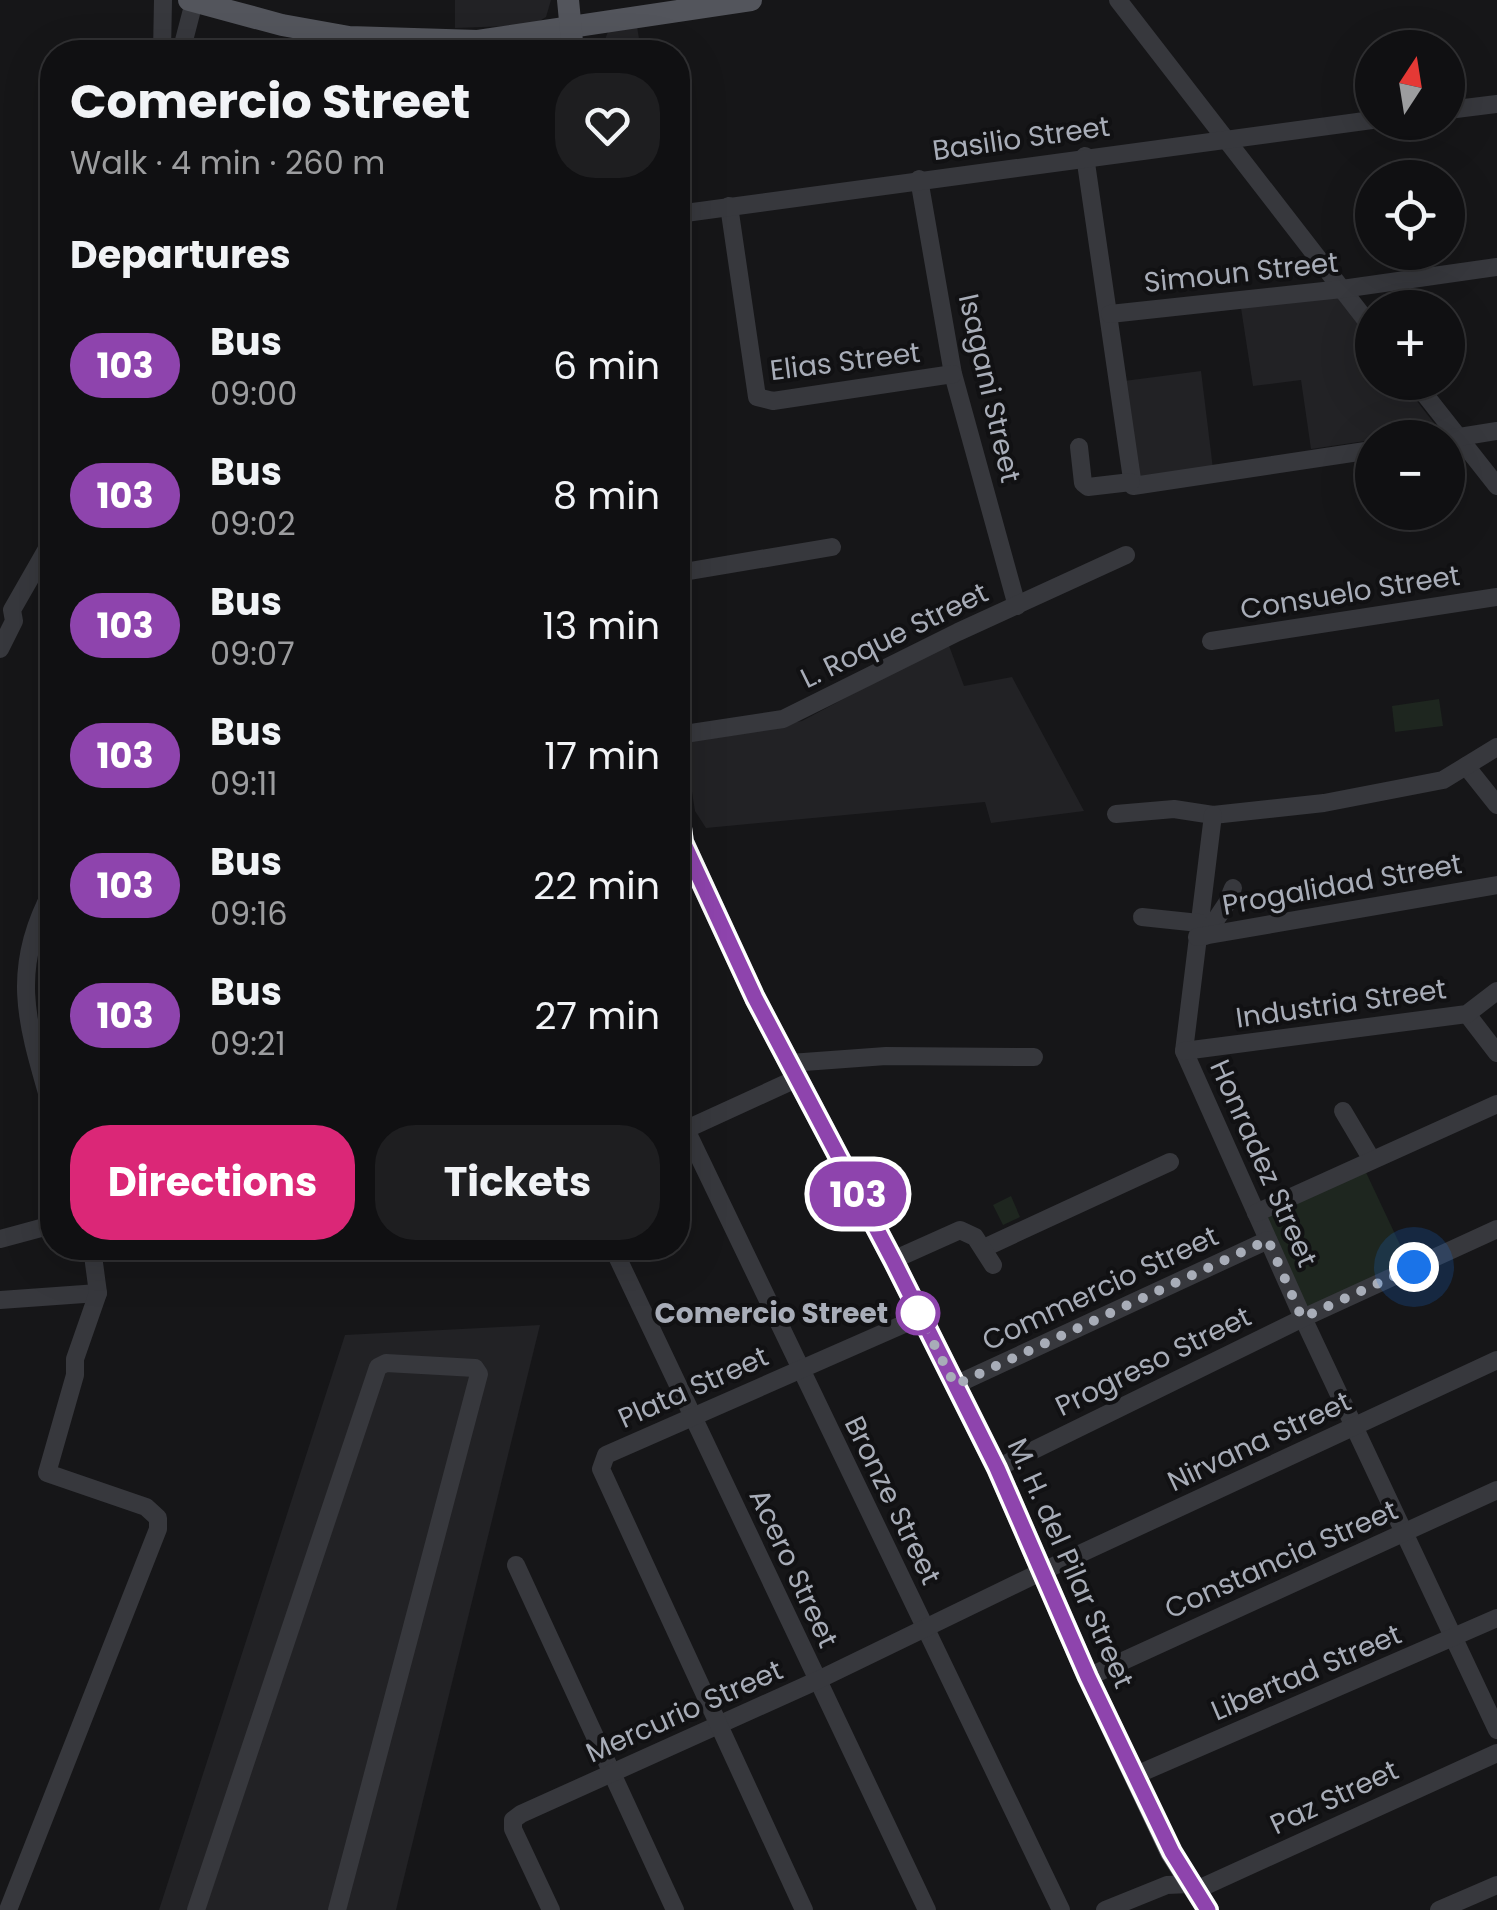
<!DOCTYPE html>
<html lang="en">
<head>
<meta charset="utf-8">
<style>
  :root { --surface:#101012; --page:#1e1e20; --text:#f1f3f6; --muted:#9c9d9f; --line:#303032; --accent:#db2777 }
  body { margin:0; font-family:Poppins,sans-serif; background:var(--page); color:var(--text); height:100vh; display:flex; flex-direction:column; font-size:38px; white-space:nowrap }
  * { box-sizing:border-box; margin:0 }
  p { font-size:32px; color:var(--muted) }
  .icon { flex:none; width:55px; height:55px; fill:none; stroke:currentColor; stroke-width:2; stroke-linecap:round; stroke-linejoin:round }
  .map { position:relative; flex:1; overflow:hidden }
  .details { position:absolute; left:40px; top:40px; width:650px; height:1220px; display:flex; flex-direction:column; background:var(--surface); border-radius:40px; box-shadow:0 10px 40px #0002,0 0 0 2px var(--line) }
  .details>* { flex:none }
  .badge { padding:0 20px; border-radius:32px; font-size:35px; line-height:65px }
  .needle { width:65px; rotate:12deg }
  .buttons { position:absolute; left:1355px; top:30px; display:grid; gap:20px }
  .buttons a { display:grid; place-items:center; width:110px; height:110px; border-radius:50%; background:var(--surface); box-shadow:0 10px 40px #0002,0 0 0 2px var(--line); font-size:50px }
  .you { position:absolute; width:50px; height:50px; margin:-25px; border:8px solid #fff; border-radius:50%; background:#1a73e8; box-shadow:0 0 0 15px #1a73e833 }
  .map>.badge { position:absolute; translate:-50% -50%; box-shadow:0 0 0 5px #fff }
  h2 { padding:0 30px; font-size:38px; line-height:90px }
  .round { display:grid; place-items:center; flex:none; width:105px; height:105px; border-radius:40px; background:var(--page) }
  .head { display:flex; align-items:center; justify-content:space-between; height:170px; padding:0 30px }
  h1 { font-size:48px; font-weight:700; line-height:75px }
  .cta { display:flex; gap:20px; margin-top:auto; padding:20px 30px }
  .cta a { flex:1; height:115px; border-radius:40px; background:var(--accent); color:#fff; font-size:40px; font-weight:700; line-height:115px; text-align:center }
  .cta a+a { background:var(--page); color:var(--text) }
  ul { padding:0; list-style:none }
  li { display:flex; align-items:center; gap:30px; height:130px; padding:0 30px }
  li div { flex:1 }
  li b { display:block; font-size:38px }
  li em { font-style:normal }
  li .badge { min-width:110px; font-weight:700; text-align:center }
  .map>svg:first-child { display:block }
  .built { fill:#222225 }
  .green { fill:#1e261f }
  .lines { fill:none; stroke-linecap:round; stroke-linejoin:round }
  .minor { stroke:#37383d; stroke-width:18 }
  .major { stroke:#53555c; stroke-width:22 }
  .line-casing { stroke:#fff; stroke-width:22 }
  .line { stroke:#8e44ad; stroke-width:15 }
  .walk { stroke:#a8adb8; stroke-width:10; stroke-dasharray:0 18 }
  .stop-dot { fill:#fff; stroke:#8e44ad; stroke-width:5 }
  .labels { text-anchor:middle; stroke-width:8; stroke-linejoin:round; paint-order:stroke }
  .street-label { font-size:28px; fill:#a8adb8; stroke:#111113 }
  .stop-label { font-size:28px; font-weight:bold; fill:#a8adb8; stroke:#111113; text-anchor:end }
</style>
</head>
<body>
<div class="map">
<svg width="1497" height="1910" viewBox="0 0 1497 1910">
  <rect width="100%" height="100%" fill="#161618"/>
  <!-- built -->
  <g class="built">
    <polygon points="455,0 551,0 546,17 533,25 455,28"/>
    <polygon points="637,26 641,52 600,52 608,32"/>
    <polygon points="678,94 687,163 678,165"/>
    <polygon points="1337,295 1372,342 1372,382 1403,383 1440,431 1372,438 1372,440 1311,449 1301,380 1253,386 1241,308"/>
    <polygon points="1201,371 1213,469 1140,481 1124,381"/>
    <polygon points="948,643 964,686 1012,677 1084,811 991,823 985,802 706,828 695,811 684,740 802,721"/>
    <polygon points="540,1325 396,1910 159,1910 345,1335"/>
  </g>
  <!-- green -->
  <g class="green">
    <polygon points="1439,699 1443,726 1395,732 1392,706"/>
    <polygon points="1363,1166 1410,1266 1304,1316 1259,1213"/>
    <polygon points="1011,1196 1020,1217 1003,1225 993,1205"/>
  </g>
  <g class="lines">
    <!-- minor -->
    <g class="minor">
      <polyline points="1118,0 1372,328"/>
      <polyline points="162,52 163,0"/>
      <polyline points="181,52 194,2"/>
      <polyline points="1448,110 1497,104"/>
      <polyline points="1085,156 1133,486 1372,450"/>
      <polyline points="919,179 953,374 1017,606"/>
      <polyline points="729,206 757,397 773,401 953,374"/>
      <polyline points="678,214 1372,120"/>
      <polyline points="1110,314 1342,289 1497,267"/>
      <polyline points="1415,382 1497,486"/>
      <polyline points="1453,438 1497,431"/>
      <polyline points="1079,447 1083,483 1088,487 1131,482"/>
      <polyline points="678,573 832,547"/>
      <polyline points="1211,641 1497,597"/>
      <polyline points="0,649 14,621 12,610 52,540"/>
      <polyline points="678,735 783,719 958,632 1126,555"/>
      <polyline points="1466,766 1497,805"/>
      <polyline points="1116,814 1174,809 1213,815 1324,803 1443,780 1497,747"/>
      <polyline points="1213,815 1184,1051 1303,1318 1497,1730"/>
      <path d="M52 891C8 972 28 1027 52 1110"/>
      <polyline points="1142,917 1199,923"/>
      <polyline points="1205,936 1227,903 1233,888"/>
      <polyline points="1197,937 1497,885"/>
      <polyline points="1467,1014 1497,1053"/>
      <polyline points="1184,1051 1467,1014 1497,991"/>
      <polyline points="790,1063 886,1056 1034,1057"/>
      <polyline points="1343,1111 1372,1160"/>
      <polyline points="678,1113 1061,1910"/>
      <polyline points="678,1133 798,1078"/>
      <polyline points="1256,1213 1497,1104"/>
      <polyline points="0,1239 52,1225"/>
      <polyline points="613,1248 927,1910"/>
      <polyline points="984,1248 1170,1162"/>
      <polyline points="893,1260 960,1230 975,1237 993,1265"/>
      <polyline points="0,1300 98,1293"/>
      <polyline points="955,1385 1268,1240"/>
      <polyline points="997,1468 1303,1318 1497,1229"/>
      <polyline points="516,1565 675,1910"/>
      <polyline points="1088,1677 1497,1490"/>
      <polyline points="1136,1775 1497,1618"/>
      <polyline points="1194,1891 1497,1753"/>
      <polyline points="8,1910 158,1529 158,1518 146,1507 47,1473 75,1375 75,1359 98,1293 92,1248"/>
      <polyline points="196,1910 378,1367 386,1363 475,1368 479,1374 337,1910"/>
      <polyline points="551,1910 513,1829 513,1820 521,1814 816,1681 1043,1571 1497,1360"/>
      <polyline points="804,1910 601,1469 606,1455 920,1317"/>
      <polyline points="1105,1910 1167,1885 1190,1884"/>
      <polyline points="1439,1910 1497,1885"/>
    </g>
    <!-- major -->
    <g class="major">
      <polyline points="189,0 282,25 349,37 478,41 751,0"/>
      <polyline points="568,0 573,52"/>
      <polyline points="678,806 683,842 755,998 893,1260 997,1468 1088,1677 1171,1852 1208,1910"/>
    </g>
  </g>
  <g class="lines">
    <!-- line casing -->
    <g class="line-casing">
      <polyline id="line" points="678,806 683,842 755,998 893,1260 997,1468 1088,1677 1172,1852 1208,1910"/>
    </g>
    <!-- line -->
    <use href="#line" class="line"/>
    <!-- walk -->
    <polyline class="walk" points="918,1313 955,1385 1268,1240 1302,1318 1414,1267"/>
  </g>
  <!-- markers -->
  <circle class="stop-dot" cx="918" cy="1313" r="20"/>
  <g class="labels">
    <!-- street labels -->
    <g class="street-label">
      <text transform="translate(1021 138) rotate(-8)" y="10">Basilio Street</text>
      <text transform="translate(1241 272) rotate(-6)" y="10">Simoun Street</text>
      <text transform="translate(845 361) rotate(-7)" y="10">Elias Street</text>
      <text transform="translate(990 388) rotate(77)" y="10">Isagani Street</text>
      <text transform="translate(1350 592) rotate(-9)" y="10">Consuelo Street</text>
      <text transform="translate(894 635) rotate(-26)" y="10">L. Roque Street</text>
      <text transform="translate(1342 884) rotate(-10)" y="10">Progalidad Street</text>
      <text transform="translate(1341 1003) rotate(-8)" y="10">Industria Street</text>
      <text transform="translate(1264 1163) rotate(66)" y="10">Honradez Street</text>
      <text transform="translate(1100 1288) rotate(-25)" y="10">Commercio Street</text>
      <text transform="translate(1153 1361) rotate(-26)" y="10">Progreso Street</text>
      <text transform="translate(693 1387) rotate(-24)" y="10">Plata Street</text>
      <text transform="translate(1259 1441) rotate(-25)" y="10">Nirvana Street</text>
      <text transform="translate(893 1500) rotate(64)" y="10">Bronze Street</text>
      <text transform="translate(1281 1559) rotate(-24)" y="10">Constancia Street</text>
      <text transform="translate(1071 1563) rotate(66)" y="10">M. H. del Pilar Street</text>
      <text transform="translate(794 1568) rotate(65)" y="10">Acero Street</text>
      <text transform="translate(1306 1672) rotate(-23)" y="10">Libertad Street</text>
      <text transform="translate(684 1711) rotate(-24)" y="10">Mercurio Street</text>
      <text transform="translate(1334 1797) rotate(-25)" y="10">Paz Street</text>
    </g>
    <!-- stop labels -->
    <g class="stop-label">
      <text x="888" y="1323">Comercio Street</text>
    </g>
  </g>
</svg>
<div class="buttons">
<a><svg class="needle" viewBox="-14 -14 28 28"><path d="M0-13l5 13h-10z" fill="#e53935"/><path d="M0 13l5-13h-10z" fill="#9c9d9f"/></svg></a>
<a><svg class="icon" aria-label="locate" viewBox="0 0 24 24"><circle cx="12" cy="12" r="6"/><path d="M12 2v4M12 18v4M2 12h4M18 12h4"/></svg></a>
<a>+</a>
<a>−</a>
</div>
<div class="you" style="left:1414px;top:1267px"></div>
<b class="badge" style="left:858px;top:1194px;background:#8e44ad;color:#fff">103</b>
<section class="details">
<div class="head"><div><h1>Comercio Street</h1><p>Walk · 4 min · 260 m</p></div><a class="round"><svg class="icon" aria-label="heart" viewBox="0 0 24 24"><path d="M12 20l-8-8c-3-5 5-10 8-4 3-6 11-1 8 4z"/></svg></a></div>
<h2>Departures</h2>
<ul>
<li><span class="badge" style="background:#8e44ad;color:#fff">103</span><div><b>Bus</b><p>09:00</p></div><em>6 min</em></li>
<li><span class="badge" style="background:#8e44ad;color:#fff">103</span><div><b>Bus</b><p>09:02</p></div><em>8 min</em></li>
<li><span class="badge" style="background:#8e44ad;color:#fff">103</span><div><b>Bus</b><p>09:07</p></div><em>13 min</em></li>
<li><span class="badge" style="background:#8e44ad;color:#fff">103</span><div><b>Bus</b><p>09:11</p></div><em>17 min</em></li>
<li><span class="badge" style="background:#8e44ad;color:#fff">103</span><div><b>Bus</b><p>09:16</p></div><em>22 min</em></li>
<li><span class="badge" style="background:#8e44ad;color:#fff">103</span><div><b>Bus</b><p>09:21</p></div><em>27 min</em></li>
</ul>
<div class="cta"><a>Directions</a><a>Tickets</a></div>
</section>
</div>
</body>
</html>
